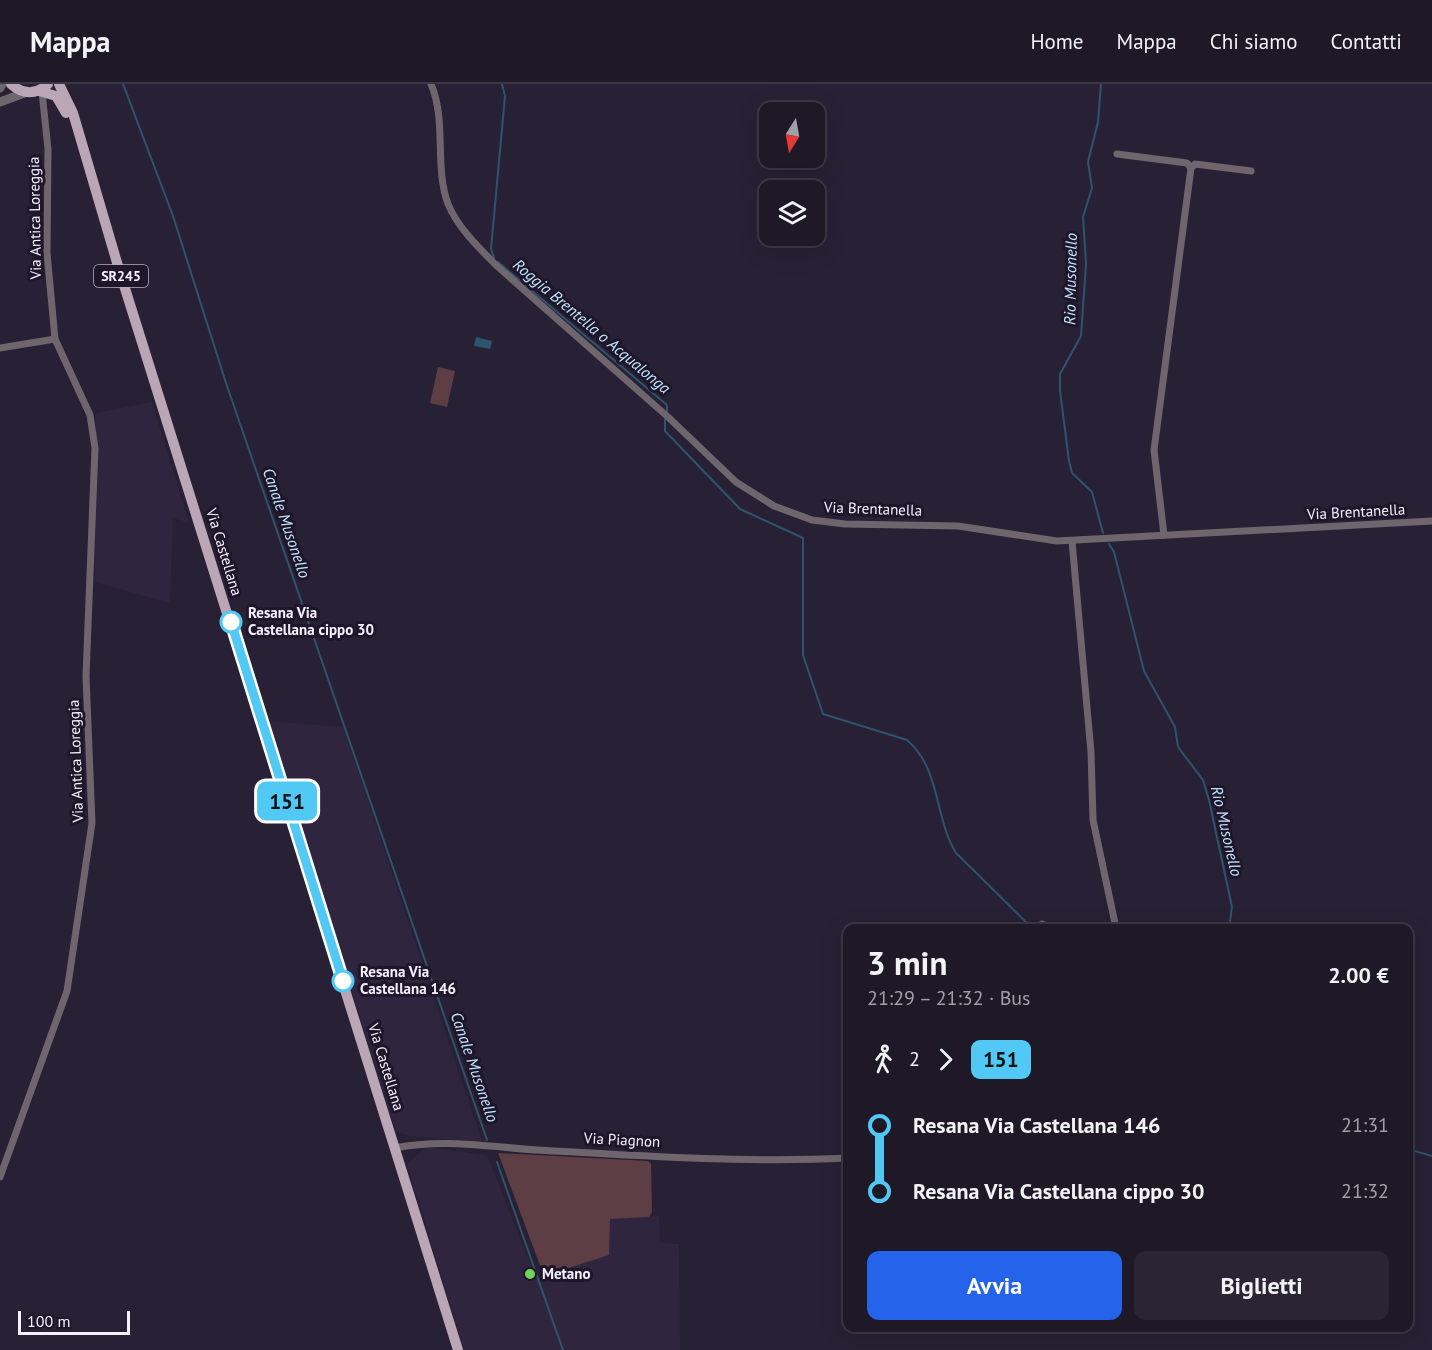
<!DOCTYPE html>
<html lang="it">
<head>
<meta charset="utf-8">
<style>
  :root { --surface:#1e1827; --page:#2b2533; --text:#f1f3f6; --muted:#a1a0a7; --line:#3c3744; --accent:#2563eb }
  body { margin:0; font-family:"PT Sans",sans-serif; background:var(--page); color:var(--text); height:100vh; display:flex; flex-direction:column; font-size:22px; white-space:nowrap }
  * { box-sizing:border-box; margin:0 }
  p { font-size:20px; color:var(--muted) }
  .icon { flex:none; width:33px; height:33px; fill:none; stroke:currentColor; stroke-width:2; stroke-linecap:round; stroke-linejoin:round }
  .map { position:relative; flex:1; overflow:hidden }
  .sheet { position:absolute; left:843px; top:840px; width:570px; height:408px; display:flex; flex-direction:column; background:var(--surface); border-radius:12px; box-shadow:0 6px 24px #0002,0 0 0 2px var(--line) }
  .sheet>* { flex:none }
  .badge { padding:0 12px; border-radius:9px; font-size:21px; line-height:39px }
  .needle { width:39px; rotate:191deg }
  .controls { position:absolute; left:759px; top:18px; display:grid; gap:12px }
  .controls a { display:grid; place-items:center; width:66px; height:66px; border-radius:12px; background:var(--surface); box-shadow:0 6px 24px #0002,0 0 0 2px var(--line); font-size:30px }
  .scale { position:absolute; left:18px; bottom:15px; width:112px; box-sizing:border-box; padding-left:6px; border:3px solid #f5f0fe; border-top:0; font-size:16px; line-height:21px; white-space:nowrap; color:#f5f0fe; -webkit-text-stroke:4px #1f162a; paint-order:stroke }
  .map>.badge { position:absolute; translate:-50% -50%; box-shadow:0 0 0 3px #fff }
  .legs { display:flex; align-items:center; gap:9px; height:66px; padding:0 24px; font-size:20px }
  .legs p { margin-inline-start:auto }
  .headline { display:flex; align-items:center; justify-content:space-between; height:102px; padding:0 24px }
  h1 { font-size:33px; font-weight:800; line-height:45px }
  .button { display:flex; gap:12px; margin-top:auto; padding:12px 24px }
  .button a { flex:1; height:69px; border-radius:12px; background:var(--accent); color:#fff; font-size:24px; font-weight:800; line-height:69px; text-align:center }
  .button a+a { background:var(--page); color:var(--text) }
  ul { padding:0 24px; list-style:none }
  li { display:flex; align-items:center; gap:21px; height:66px; font-size:22px }
  li i { display:grid; place-items:center; width:9px; height:100%; margin:0 8px; background:currentColor }
  li i::after { content:''; width:15px; height:15px; margin:-8px; border:4px solid; border-radius:50%; background:var(--surface) }
  li p { margin-inline-start:auto }
  li:first-child i { background:linear-gradient(#0000 50%,currentColor 0) }
  li:last-child i { background:linear-gradient(currentColor 50%,#0000 0) }
  header { display:flex; align-items:center; gap:36px; box-sizing:border-box; height:84px; padding:0 30px; background:var(--surface); border-bottom:2px solid var(--line) }
  header strong { font-size:28px }
  nav { display:flex; gap:33px; margin-inline-start:auto; font-size:21px }
  .map>svg:first-child { display:block }
  .built { fill:#30253f }
  .green { fill:#5d3e44 }
  .water { fill:#2d546c }
  .lines { fill:none; stroke-linecap:round; stroke-linejoin:round }
  .stream { stroke:#2d546c; stroke-width:2 }
  .minor { stroke:#6f656d; stroke-width:7 }
  .tertiary { stroke:#6f656d; stroke-width:9 }
  .primary { stroke:#bba6b5; stroke-width:10 }
  .line-1-casing { stroke:#fff; stroke-width:14 }
  .line-1 { stroke:#51c9f4; stroke-width:9 }
  .stop-1-dot { fill:#fff; stroke:#51c9f4; stroke-width:3 }
  .poi-dot { fill:#74d25c; stroke:#1f162a; stroke-width:2 }
  .labels { text-anchor:middle; stroke-width:6; stroke-linejoin:round; paint-order:stroke }
  .shield { fill:#1f162a; stroke:#b5afbe; stroke-width:1.5 }
  .shield-label { font-size:14px; font-weight:bold; fill:#f5f0fe }
  .street-label { font-size:15px; fill:#f5f0fe; stroke:#1f162a }
  .stop-label { font-size:15px; font-weight:bold; fill:#f5f0fe; stroke:#1f162a; text-anchor:start }
  .poi-label { font-size:15px; font-weight:bold; fill:#f5f0fe; stroke:#1f162a; text-anchor:start }
  .water-label { font-size:16px; font-style:italic; fill:#bee5ff; stroke:#1f162a }
</style>
</head>
<body>
<header>
<strong>Mappa</strong>
<nav><a>Home</a><a>Mappa</a><a>Chi siamo</a><a>Contatti</a></nav>
</header>
<div class="map">
<svg width="1432" height="1266" viewBox="0 0 1432 1266">
  <rect width="100%" height="100%" fill="#282034"/>
  <!-- built -->
  <g class="built">
    <polygon points="152,318 189,439 173,434 170,519 95,498 96,329"/>
    <polygon points="267,637 343,643 482,1058 408,1052 396,1047"/>
    <polygon points="426,1063 487,1071 533,1187 532,1196 608,1171 610,1135 659,1132 660,1159 679,1160 680,1266 464,1266 407,1080"/>
  </g>
  <!-- green -->
  <g class="green">
    <polygon points="438,283 455,287 447,323 430,319"/>
    <polygon points="498,1069 648,1077 651,1080 652,1128 649,1133 610,1135 609,1171 544,1192"/>
  </g>
  <!-- water -->
  <polygon class="water" points="476,253 492,257 490,265 474,262"/>
  <g class="lines">
    <!-- stream -->
    <g class="stream">
      <polyline points="123,0 173,132 226,299 487,1056"/>
      <polyline points="1101,0 1098,38 1088,78 1092,104 1083,133 1086,180 1081,252 1060,290 1060,307 1069,377 1072,389 1092,408 1103,449"/>
      <polyline points="494,174 491,165 505,12 502,0"/>
      <polyline points="498,178 667,321 667,328"/>
      <path d="M665 335V347L740 425 803 454V571L823 630 907 656C941 685 934 733 956 769L1032 844"/>
      <polyline points="1109,460 1114,468 1144,587 1175,643 1178,663 1203,696 1209,716 1232,823 1229,844"/>
      <polyline points="1408,1065 1432,1072"/>
      <polyline points="497,1078 563,1266"/>
    </g>
    <!-- minor -->
    <g class="minor">
      <path d="M431 0C447 38 434 82 448 120 458 144 479 164 497 182L668 333 736 398 774 422 812 436 845 440 958 442 1057 457 1432 437"/>
      <polyline points="1117,70 1187,79 1191,84"/>
      <polyline points="0,264 55,255"/>
      <polyline points="1164,451 1154,366 1191,84 1195,80 1251,87"/>
      <polyline points="1072,457 1091,668 1093,736 1116,844"/>
      <polyline points="1038,844 1042,840 1055,844"/>
      <path d="M395 1064C443 1054 489 1063 537 1066 640 1072 744 1079 848 1074"/>
      <polyline points="0,1093 67,907 92,739 86,592 95,364 90,331 55,255 47,169 48,65 42,8"/>
    </g>
    <!-- tertiary -->
    <g class="tertiary">
      <polyline points="0,4 2,0"/>
      <polyline points="0,18 27,8"/>
    </g>
    <!-- primary -->
    <g class="primary">
      <path d="M11 0C23 11 36 11 48 0"/>
      <polyline points="59,0 73,29 118,182 458,1266"/>
      <polyline points="39,7 56,12 66,29"/>
    </g>
  </g>
  <g class="lines">
    <!-- line-1 casing -->
    <g class="line-1-casing">
      <polyline id="line-1" points="231,538 343,897"/>
    </g>
    <!-- line-1 -->
    <use href="#line-1" class="line-1"/>
  </g>
  <!-- markers -->
  <g class="stop-1-dot">
    <circle cx="231" cy="538" r="10"/>
    <circle cx="343" cy="897" r="10"/>
  </g>
  <circle class="poi-dot" cx="530" cy="1190" r="6"/>
  <g class="labels">
    <!-- shield labels -->
    <rect class="shield" x="94" y="181" width="54" height="22" rx="4.5"/>
    <g class="shield-label">
      <text x="121" y="197">SR245</text>
    </g>
    <!-- street labels -->
    <g class="street-label">
      <text transform="translate(35 134) rotate(-91)" y="5">Via Antica Loreggia</text>
      <text transform="translate(873 425) rotate(2)" y="5">Via Brentanella</text>
      <text transform="translate(1356 428) rotate(-3)" y="5">Via Brentanella</text>
      <text transform="translate(224 468) rotate(73)" y="5">Via Castellana</text>
      <text transform="translate(76 677) rotate(-92)" y="5">Via Antica Loreggia</text>
      <text transform="translate(386 983) rotate(73)" y="5">Via Castellana</text>
      <text transform="translate(622 1056) rotate(3)" y="5">Via Piagnon</text>
    </g>
    <!-- stop labels -->
    <g class="stop-label">
      <text x="248" y="534">Resana Via<tspan x="248" dy="17">Castellana cippo 30</tspan></text>
      <text x="360" y="893">Resana Via<tspan x="360" dy="17">Castellana 146</tspan></text>
    </g>
    <!-- poi labels -->
    <g class="poi-label">
      <text x="542" y="1195">Metano</text>
    </g>
    <!-- water labels -->
    <g class="water-label">
      <text transform="translate(1070 195) rotate(-89)" y="6">Rio Musonello</text>
      <text transform="translate(592 242) rotate(40)" y="6">Roggia Brentella o Acqualonga</text>
      <text transform="translate(287 439) rotate(71)" y="6">Canale Musonello</text>
      <text transform="translate(1227 747) rotate(77)" y="6">Rio Musonello</text>
      <text transform="translate(475 983) rotate(71)" y="6">Canale Musonello</text>
    </g>
  </g>
</svg>
<div class="controls">
<a><svg class="needle" viewBox="-14 -14 28 28"><path d="M0-13l5 13h-10z" fill="#e53935"/><path d="M0 13l5-13h-10z" fill="#a1a0a7"/></svg></a>
<a><svg class="icon" aria-label="layers" viewBox="0 0 24 24"><path d="M12 4l9 5-9 5-9-5zM3 14l9 5 9-5"/></svg></a>
</div>
<div class="scale">100 m</div>
<b class="badge" style="left:287px;top:717px;background:#51c9f4;color:#111">151</b>
<section class="sheet">
<div class="headline"><div><h1>3 min</h1><p>21:29 – 21:32 · Bus</p></div><b>2.00 €</b></div>
<div class="legs"><svg class="icon" aria-label="walk" viewBox="0 0 24 24"><circle cx="13" cy="4" r="2"/><path d="M13 8l-2 6 4 7M11 14l-3 7M7 12l3-4h3l4 4"/></svg>2<svg class="icon" aria-label="forward" viewBox="0 0 24 24"><path d="M9 5l7 7-7 7"/></svg><b class="badge" style="background:#51c9f4;color:#111">151</b></div>
<ul>
<li><i style="color:#51c9f4"></i><b>Resana Via Castellana 146</b><p>21:31</p></li>
<li><i style="color:#51c9f4"></i><b>Resana Via Castellana cippo 30</b><p>21:32</p></li>
</ul>
<div class="button"><a>Avvia</a><a>Biglietti</a></div>
</section>
</div>
</body>
</html>
